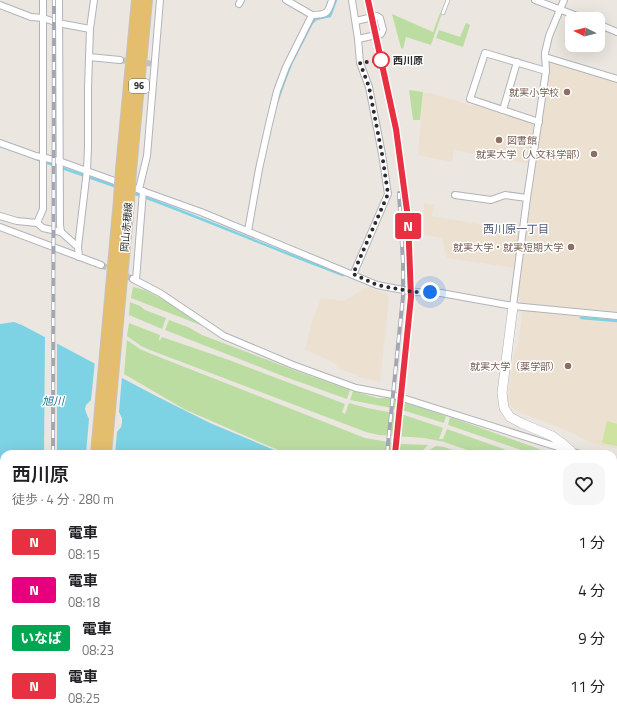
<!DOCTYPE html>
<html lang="ja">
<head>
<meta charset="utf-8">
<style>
  :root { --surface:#fff; --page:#f6f6f6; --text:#202124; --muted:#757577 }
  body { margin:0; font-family:"Titillium Web","Noto Sans JP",sans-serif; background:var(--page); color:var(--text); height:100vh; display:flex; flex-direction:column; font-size:15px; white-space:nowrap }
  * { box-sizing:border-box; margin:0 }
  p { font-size:13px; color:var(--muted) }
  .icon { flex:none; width:22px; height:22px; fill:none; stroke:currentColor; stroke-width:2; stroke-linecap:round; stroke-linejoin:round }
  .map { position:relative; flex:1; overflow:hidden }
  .side { position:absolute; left:0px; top:450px; width:617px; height:268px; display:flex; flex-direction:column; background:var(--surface); border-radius:12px 12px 0 0; box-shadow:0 4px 16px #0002 }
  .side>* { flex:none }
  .badge { padding:0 8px; border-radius:3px; font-size:14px; line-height:26px }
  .needle { width:26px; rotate:276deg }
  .tools { position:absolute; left:565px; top:12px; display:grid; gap:8px }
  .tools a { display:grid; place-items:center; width:40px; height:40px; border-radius:8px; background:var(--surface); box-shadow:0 4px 16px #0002; font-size:20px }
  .you { position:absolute; width:20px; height:20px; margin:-10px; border:3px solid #fff; border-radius:50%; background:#1a73e8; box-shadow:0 0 0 6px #1a73e833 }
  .map>.badge { position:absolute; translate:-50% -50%; box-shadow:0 0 0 2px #fff }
  .round { display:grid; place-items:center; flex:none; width:42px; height:42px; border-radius:12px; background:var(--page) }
  .summary { display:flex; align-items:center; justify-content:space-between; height:68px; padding:0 12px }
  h1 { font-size:19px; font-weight:600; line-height:30px }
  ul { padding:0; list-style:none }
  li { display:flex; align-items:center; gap:12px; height:48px; padding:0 12px }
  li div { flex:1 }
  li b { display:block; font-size:15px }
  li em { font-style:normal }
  li .badge { min-width:44px; font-weight:700; text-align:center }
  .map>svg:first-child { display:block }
  .education { fill:#ece1d1 }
  .medical { fill:#f2dee1 }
  .green { fill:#bcdda2 }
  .pitch { fill:#cde39f }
  .water { fill:#7dd2e4 }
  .pier { fill:#ece6e0 }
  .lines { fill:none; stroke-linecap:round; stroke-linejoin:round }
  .stream { stroke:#7dd2e4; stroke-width:2.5 }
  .street-tunnel { stroke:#c6c1bc; stroke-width:6; stroke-dasharray:6 3; stroke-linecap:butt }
  .lane-casing { stroke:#b0b3bb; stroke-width:4.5 }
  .street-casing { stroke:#b0b3bb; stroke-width:8 }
  .secondary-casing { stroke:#b0b3bb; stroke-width:10 }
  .primary-casing { stroke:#c4c4c4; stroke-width:12 }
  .lane { stroke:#fff; stroke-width:3 }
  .street { stroke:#fff; stroke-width:6 }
  .secondary { stroke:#fff; stroke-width:9 }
  .primary { stroke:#e4bd6d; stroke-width:10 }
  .rail-casing { stroke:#a3a7b4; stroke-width:4 }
  .rail { stroke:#fff; stroke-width:2.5; stroke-dasharray:8; stroke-linecap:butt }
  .primary-bridge-casing { stroke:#c4c4c4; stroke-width:12; stroke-linecap:butt }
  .primary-bridge { stroke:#e4bd6d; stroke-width:10 }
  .line-casing { stroke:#fff; stroke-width:9 }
  .line { stroke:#e73042; stroke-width:6 }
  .walk { stroke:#2c2c2c; stroke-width:4; stroke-dasharray:0 7.2 }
  .stop-dot { fill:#fff; stroke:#e73042; stroke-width:2 }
  .education-dot { fill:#8d6e63; stroke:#fff; stroke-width:1.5 }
  .labels { text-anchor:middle; stroke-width:3; stroke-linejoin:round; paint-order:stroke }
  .shield { fill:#fff; stroke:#6b6b6b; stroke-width:1 }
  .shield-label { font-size:9px; font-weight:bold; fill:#2c2c2c }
  .stop-label { font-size:10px; font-weight:bold; fill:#2c2c2c; stroke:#fff; text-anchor:start }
  .education-label { font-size:10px; fill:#785e54; stroke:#fff; text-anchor:end }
  .street-label { font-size:10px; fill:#2c2c2c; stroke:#fff }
  .neighbourhood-label { font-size:11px; fill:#505b79; stroke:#fff }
  .water-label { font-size:11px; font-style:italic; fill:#1b7491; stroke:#fff }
</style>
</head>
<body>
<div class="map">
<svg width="617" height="718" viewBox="0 0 617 718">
  <rect width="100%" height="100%" fill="#ece6e0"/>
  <!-- education -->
  <g class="education">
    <polygon points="552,62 617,82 617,449 589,442 566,430 516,411 508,403 508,394 514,354 518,345 522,316 521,304 518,295 531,198 548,81 550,64"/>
    <polygon points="423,93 430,93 474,106 477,105 534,123 528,164 454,150 452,162 418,155"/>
    <polygon points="424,203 436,205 431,216 520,231 515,268 447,258 442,238 424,235"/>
    <polygon points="366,287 386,293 389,298 380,382 358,377 358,375 350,373 336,367 337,364 305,350 311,325 321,298 344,301"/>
  </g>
  <!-- medical -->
  <polygon class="medical" points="0,560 4,563 4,714 48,714 48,718 0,718"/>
  <!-- green -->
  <g class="green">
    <polygon points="440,13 442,13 441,16 431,45 406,37 403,49 401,48 392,14 433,32"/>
    <polygon points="466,23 470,25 463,47 436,38 439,30 460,37"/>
    <polygon points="409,90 423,92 420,120 413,120"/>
    <polygon points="133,287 145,290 171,304 203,326 131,298"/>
    <polygon points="130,302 140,306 145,310 166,318 162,329 129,315"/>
    <polygon points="169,320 188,327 202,335 299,372 350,390 347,399 280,375 165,330"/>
    <polygon points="129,323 160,335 159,340 160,340 162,337 229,360 345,404 342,412 345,414 349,403 367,408 404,415 443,428 439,439 443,439 447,429 518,454 479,454 444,442 424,438 379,435 366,432 150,350 141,346 127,336"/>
    <polygon points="127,340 140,349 149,353 365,438 400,444 428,445 423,450 420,454 288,454 257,441 184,409 124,374"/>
    <polygon points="353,391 377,398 385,398 389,397 446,416 444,423 402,410 350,400"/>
    <polygon points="450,417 553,454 533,454 448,425"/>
    <polygon points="436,446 444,447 465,454 425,454 431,449"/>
    <polygon points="613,503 617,505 617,559 613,558"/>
    <polygon points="261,714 300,714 313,718 270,718"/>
    <polygon points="318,714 354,714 354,718 332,718"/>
    <polygon points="370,714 380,714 392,718 370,718"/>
    <polygon points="382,714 469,714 474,716 475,718 397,718"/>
  </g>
  <!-- pitch -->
  <polygon class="pitch" points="607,421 617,424 617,446 602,443"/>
  <!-- water -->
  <g class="water">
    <polygon points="14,322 22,325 156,396 210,423 284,454 4,454 4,462 0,461 0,324"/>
    <polygon points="613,560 617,561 617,597 613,597"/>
    <polygon points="617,615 617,651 613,656 613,616"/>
    <polygon points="613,680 614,683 617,684 617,718 509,718 501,714 613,714"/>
  </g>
  <!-- pier -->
  <g class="pier">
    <polygon points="45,335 57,341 57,454 44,454"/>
    <polygon points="95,361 122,376 119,412 122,418 122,423 121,427 117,432 115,454 86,454 89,419 87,415 85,409 86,405 91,400"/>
  </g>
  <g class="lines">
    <!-- stream -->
    <g class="stream">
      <polyline points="277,102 284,82 291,64 312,23 316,19 330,16 336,0"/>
      <polyline points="0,146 15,151"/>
      <polyline points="36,159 117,187"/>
      <path d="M133 193C203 218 272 249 343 275"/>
      <polyline points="581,318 617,321"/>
    </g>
    <!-- street-tunnel -->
    <g class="street-tunnel">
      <polyline points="120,60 155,64"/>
      <polyline points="101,265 133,279"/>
    </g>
    <!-- lane casing -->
    <g class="lane-casing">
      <polyline id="lane" points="443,13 448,0"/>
    </g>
    <!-- street casing -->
    <g class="street-casing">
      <g id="street">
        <polyline points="59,0 60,225 61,232"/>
        <polyline points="286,0 312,15"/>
        <polyline points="352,0 358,39 360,63 369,87 382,154 388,194 353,275"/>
        <polyline points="535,0 585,19"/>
        <polyline points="239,4 241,0"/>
        <polyline points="0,5 31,17 43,18 58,23 90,29"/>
        <polyline points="356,21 377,16 380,18 383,30 381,34 358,39"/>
        <polyline points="598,24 617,32"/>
        <polyline points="89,57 120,60"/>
        <polyline points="545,57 617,79"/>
        <polyline points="503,110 517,62"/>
        <polyline points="539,122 470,99 485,53 546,71"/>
        <polyline points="0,143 36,156 59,161 201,212 377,285 414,292 441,293 513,306 617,316"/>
        <polyline points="139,189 147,156 160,0"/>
        <polyline points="455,195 491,200 505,195 527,198"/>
        <polyline points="0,216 17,221 37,223 43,228 61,232 78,247"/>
        <polyline points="37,223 43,209 43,0"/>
        <polyline points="0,227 101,265"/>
        <path d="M248 231 259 169 269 124 277 91 286 67 312 15C327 15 328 13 332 0"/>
        <polyline points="79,257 78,247 87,170 88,147 88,88 90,29 94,0"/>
        <polyline points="133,279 160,293 224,336 293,365 356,388 393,395 580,454"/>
        <polyline points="136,280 143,191"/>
        <polyline points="513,306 527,198 546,71 545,53 549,36 564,0"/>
        <polyline points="613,466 617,468"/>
        <polyline points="0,547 4,550"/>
        <polyline points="138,714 139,718"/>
        <polyline points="258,714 268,718"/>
        <polyline points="309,714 323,718"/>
        <polyline points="96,718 97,714"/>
        <polyline points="184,718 193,714"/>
      </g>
    </g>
    <!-- secondary casing -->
    <g class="secondary-casing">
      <polyline id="secondary" points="513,306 502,393 504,408 510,417 521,423 552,436 563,444 571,451"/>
    </g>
    <!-- primary casing -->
    <g class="primary-casing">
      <g id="primary">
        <polyline points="121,169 137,0"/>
        <polyline points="131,171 147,0"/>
        <polyline points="96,454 119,199"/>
        <polyline points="106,454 129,202"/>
        <polyline points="65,718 66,714"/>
        <polyline points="81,718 81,714"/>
      </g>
    </g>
    <!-- lane -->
    <use href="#lane" class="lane"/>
    <!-- street -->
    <use href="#street" class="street"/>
    <!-- secondary -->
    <use href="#secondary" class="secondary"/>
    <!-- primary -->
    <use href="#primary" class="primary"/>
    <!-- rail casing -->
    <g class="rail-casing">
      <g id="rail">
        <polyline points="368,0 396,129 408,218 411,297 395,454"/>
        <polyline points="53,454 54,0"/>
        <polyline points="387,454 403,296 403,263 399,193"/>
        <polyline points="52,714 53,718"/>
        <polyline points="357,718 357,714"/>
        <polyline points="365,718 366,714"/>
      </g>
    </g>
    <!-- rail -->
    <use href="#rail" class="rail"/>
    <!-- primary-bridge casing -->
    <g class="primary-bridge-casing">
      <g id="primary-bridge">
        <polyline points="119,199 121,169"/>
        <polyline points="129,202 131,171"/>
      </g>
    </g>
    <!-- primary-bridge -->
    <use href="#primary-bridge" class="primary-bridge"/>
  </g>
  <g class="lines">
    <!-- line casing -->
    <g class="line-casing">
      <polyline id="line" points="368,0 396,129 408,218 411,297 395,454"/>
    </g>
    <!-- line -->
    <use href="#line" class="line"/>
    <!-- walk -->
    <polyline class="walk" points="381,60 360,63 369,87 382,154 388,194 353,274 377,285 414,292 430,292"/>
  </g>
  <!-- markers -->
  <circle class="stop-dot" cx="381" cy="60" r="8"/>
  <g class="education-dot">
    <circle cx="567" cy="92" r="4"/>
    <circle cx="499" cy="140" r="4"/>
    <circle cx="594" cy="154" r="4"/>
    <circle cx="571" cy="247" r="4"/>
    <circle cx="568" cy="366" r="4"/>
  </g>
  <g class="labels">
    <!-- shield labels -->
    <rect class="shield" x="129" y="79" width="20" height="14" rx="3"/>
    <g class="shield-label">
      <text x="139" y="89">96</text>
    </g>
    <!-- stop labels -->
    <g class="stop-label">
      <text x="393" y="64">西川原</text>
    </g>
    <!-- education labels -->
    <g class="education-label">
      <text x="559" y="96">就実小学校</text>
      <text x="507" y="144" text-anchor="start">図書館</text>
      <text x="586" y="158">就実大学（人文科学部）</text>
      <text x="563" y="251">就実大学・就実短期大学</text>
      <text x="560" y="370">就実大学（薬学部）</text>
    </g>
    <!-- street labels -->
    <g class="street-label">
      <text transform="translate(126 227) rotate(-85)" y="4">岡山赤穂線</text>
    </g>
    <!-- neighbourhood labels -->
    <g class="neighbourhood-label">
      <text x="516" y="233">西川原一丁目</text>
    </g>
    <!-- water labels -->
    <g class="water-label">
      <text x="53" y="405">旭川</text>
    </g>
  </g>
</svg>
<div class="tools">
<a><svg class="needle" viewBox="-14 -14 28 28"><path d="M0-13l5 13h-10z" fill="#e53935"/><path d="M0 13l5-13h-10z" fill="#757577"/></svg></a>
</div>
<div class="you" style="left:430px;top:292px"></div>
<b class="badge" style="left:408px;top:226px;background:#e73042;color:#fff">N</b>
<section class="side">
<div class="summary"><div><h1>西川原</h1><p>徒歩 · 4 分 · 280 m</p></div><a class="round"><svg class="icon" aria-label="heart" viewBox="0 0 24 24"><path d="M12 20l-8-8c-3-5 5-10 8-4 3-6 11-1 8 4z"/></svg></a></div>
<ul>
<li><span class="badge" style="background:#e73042;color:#fff">N</span><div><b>電車</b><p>08:15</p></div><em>1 分</em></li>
<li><span class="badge" style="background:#e6007e;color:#fff">N</span><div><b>電車</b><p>08:18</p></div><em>4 分</em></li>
<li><span class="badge" style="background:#00a651;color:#fff">いなば</span><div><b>電車</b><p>08:23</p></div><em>9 分</em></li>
<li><span class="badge" style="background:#e73042;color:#fff">N</span><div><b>電車</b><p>08:25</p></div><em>11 分</em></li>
</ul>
</section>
</div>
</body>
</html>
